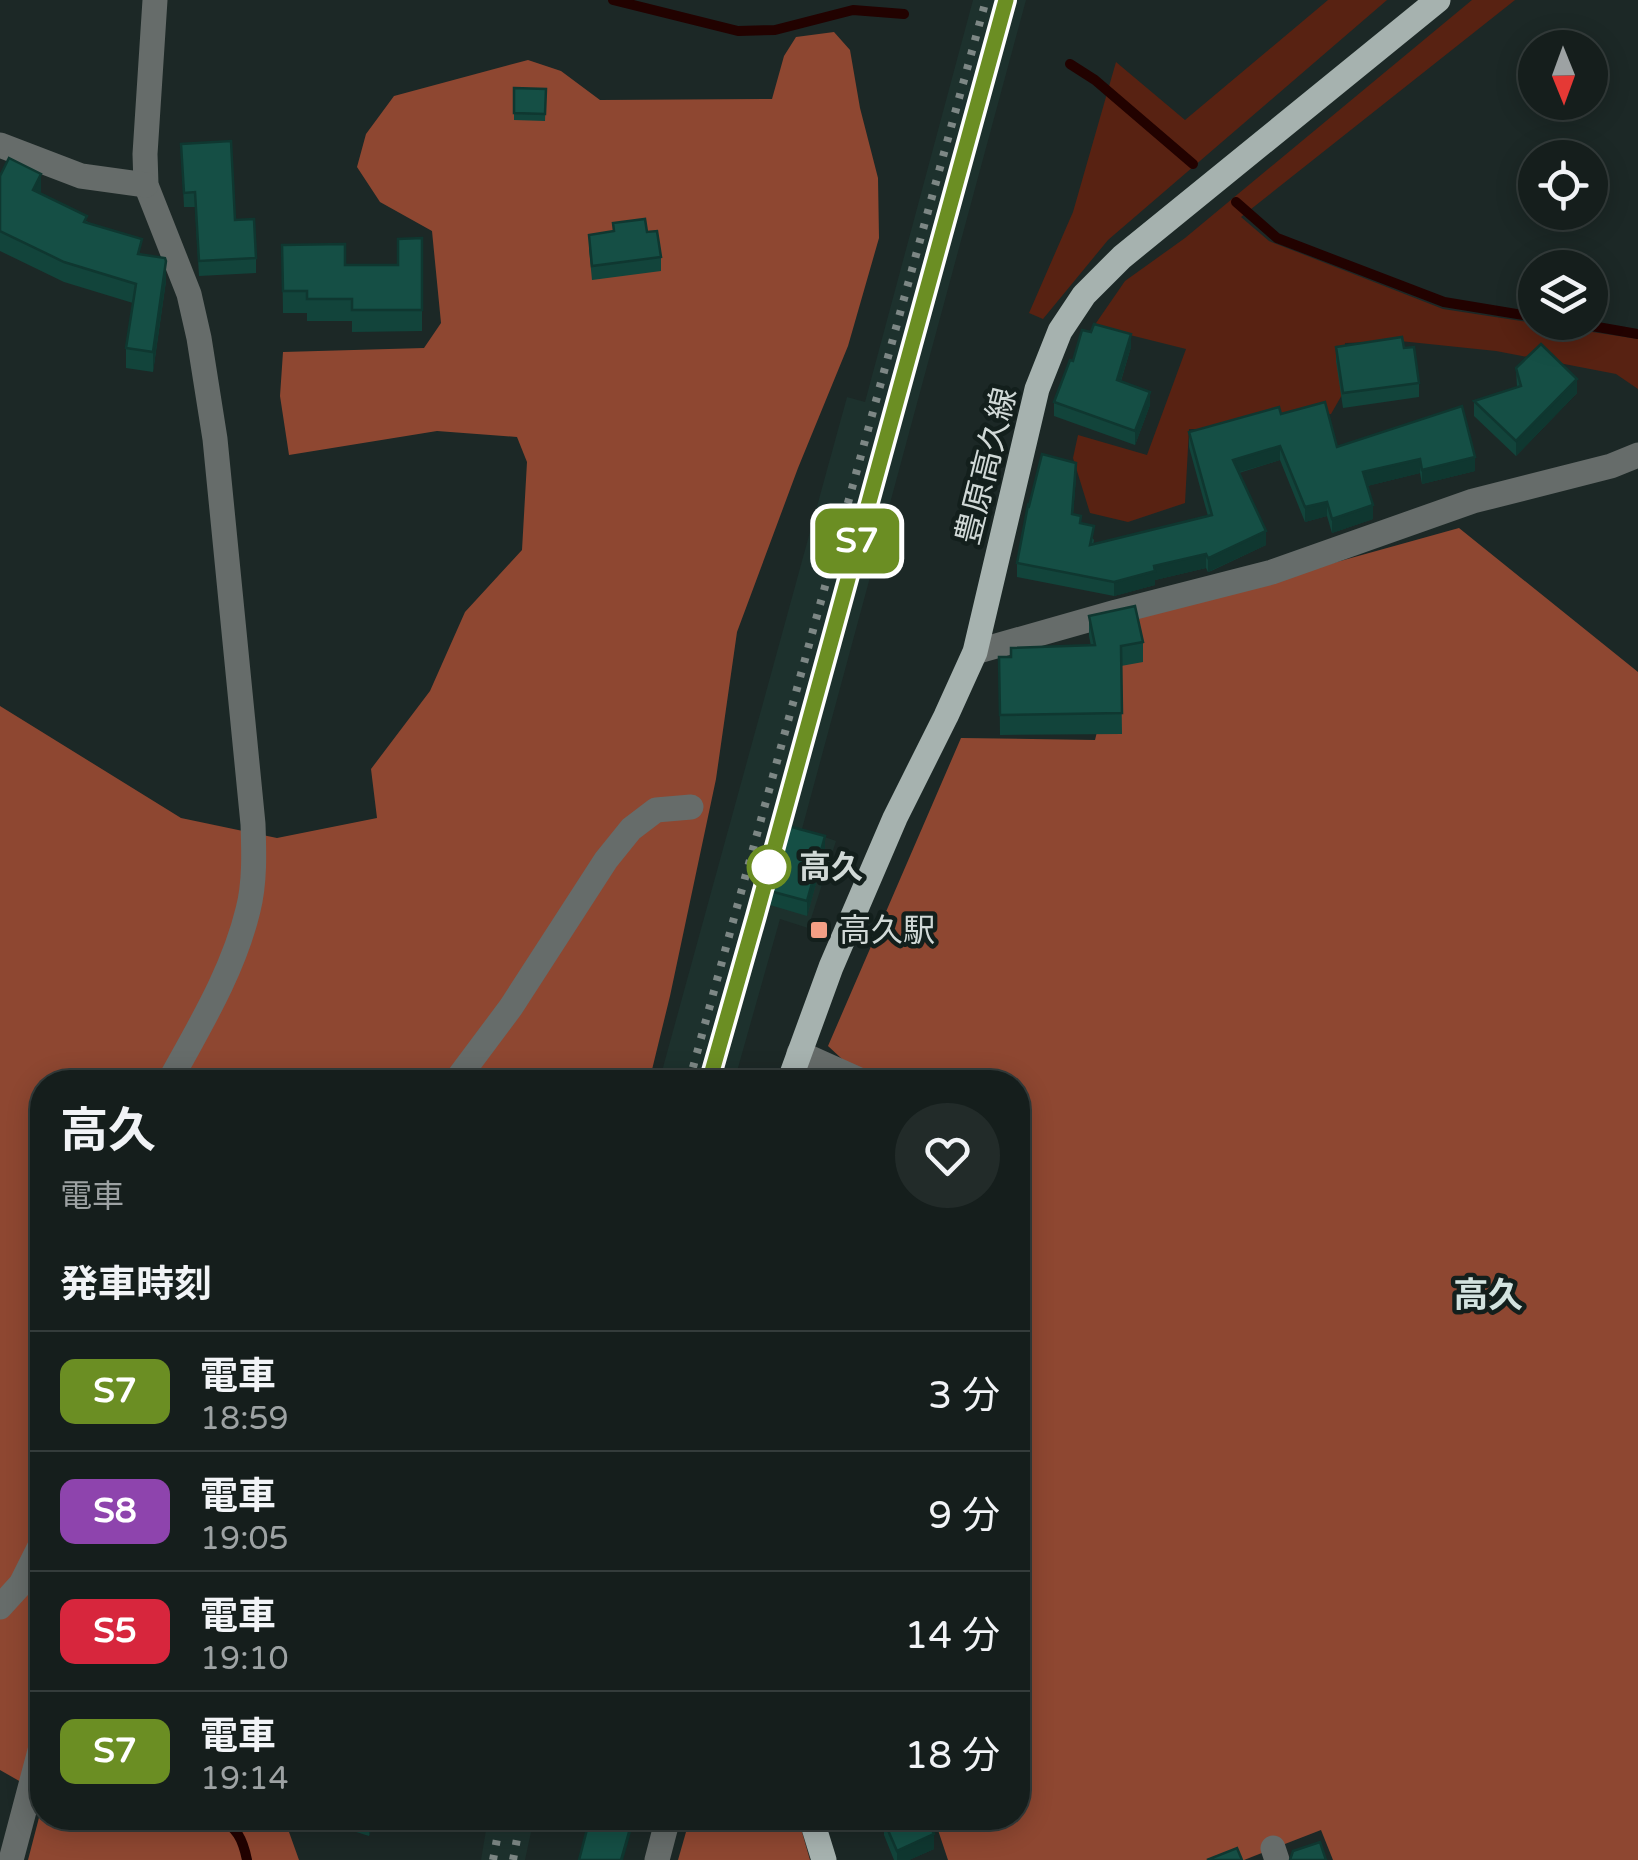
<!DOCTYPE html>
<html lang="ja">
<head>
<meta charset="utf-8">
<style>
  :root { --surface:#151e1c; --page:#222b29; --text:#f1f3f6; --muted:#9da2a3; --line:#343c3b }
  body { margin:0; font-family:"Varela Round","Noto Sans JP",sans-serif; background:var(--page); color:var(--text); height:100vh; display:flex; flex-direction:column; font-size:38px; white-space:nowrap }
  * { box-sizing:border-box; margin:0 }
  p { font-size:32px; color:var(--muted) }
  .icon { flex:none; width:55px; height:55px; fill:none; stroke:currentColor; stroke-width:2; stroke-linecap:round; stroke-linejoin:round }
  .map { position:relative; flex:1; overflow:hidden }
  .panel { position:absolute; left:30px; top:1070px; width:1000px; height:760px; display:flex; flex-direction:column; background:var(--surface); border-radius:40px; box-shadow:0 5px 25px #0003,0 0 0 2px var(--line) }
  .panel>* { flex:none }
  .badge { padding:0 20px; border-radius:15px; font-size:35px; line-height:65px }
  .needle { width:65px; rotate:179deg }
  .fabs { position:absolute; left:1518px; top:30px; display:grid; gap:20px }
  .fabs a { display:grid; place-items:center; width:90px; height:90px; border-radius:50%; background:var(--surface); box-shadow:0 5px 25px #0003,0 0 0 2px var(--line); font-size:50px }
  .map>.badge { position:absolute; translate:-50% -50%; box-shadow:0 0 0 5px #fff }
  h2 { padding:0 30px; font-size:38px; line-height:90px }
  .round { display:grid; place-items:center; flex:none; width:105px; height:105px; border-radius:52px; background:var(--page) }
  .head { display:flex; align-items:center; justify-content:space-between; height:170px; padding:0 30px }
  h1 { font-size:48px; font-weight:700; line-height:75px }
  ul { padding:0; list-style:none }
  li { display:flex; align-items:center; gap:30px; height:120px; padding:0 30px; border-top:2px solid var(--line) }
  li div { flex:1 }
  li b { display:block; font-size:38px }
  li em { font-style:normal }
  li .badge { min-width:110px; font-weight:700; text-align:center }
  .map>svg:first-child { display:block }
  .built { fill:#1d312d }
  .green { fill:#582212 }
  .forest { fill:#8e4731 }
  .lines { fill:none; stroke-linecap:round; stroke-linejoin:round }
  .stream { stroke:#220200; stroke-width:10 }
  .minor { stroke:#666c6a; stroke-width:25 }
  .major { stroke:#a6b2af; stroke-width:25 }
  .rail { stroke:#7d8785; stroke-width:8; stroke-dasharray:5 10; stroke-linecap:butt }
  .wall { fill:#12443b }
  .shaded-wall { fill:#0f3730 }
  .building { fill:#154f45; stroke:#0f3730; stroke-width:2.5 }
  .line-casing { stroke:#fff; stroke-width:22 }
  .line { stroke:#6b8e23; stroke-width:15 }
  .stop-dot { fill:#fff; stroke:#6b8e23; stroke-width:5 }
  .poi-dot { fill:#f39f85; stroke:#131f1c; stroke-width:4 }
  .labels { text-anchor:middle; stroke-width:9; stroke-linejoin:round; paint-order:stroke }
  .street-label { font-size:32px; fill:#d1d9d7; stroke:#131f1c }
  .stop-label { font-size:32px; font-weight:bold; fill:#d1d9d7; stroke:#131f1c; text-anchor:start }
  .poi-label { font-size:32px; fill:#d1d9d7; stroke:#131f1c; text-anchor:start }
  .neighbourhood-label { font-size:35px; font-weight:bold; fill:#d3e3df; stroke:#131f1c }
</style>
</head>
<body>
<div class="map">
<svg width="1638" height="1860" viewBox="0 0 1638 1860">
  <rect width="100%" height="100%" fill="#1c2826"/>
  <!-- built -->
  <g class="built">
    <polygon points="973,0 1026,0 802,829 836,841 808,928 780,919 734,1082 659,1082 847,397 865,402"/>
    <polygon points="488,1818 534,1818 525,1860 481,1860"/>
  </g>
  <!-- green -->
  <g class="green">
    <polygon points="1328,0 1387,0 1108,240 1043,319 1029,313 1073,212 1116,62 1185,120"/>
    <polygon points="1472,0 1515,0 1241,217 1269,241 1443,309 1638,339 1638,389 1616,374 1496,351 1400,341 1345,343 1343,393 1331,414 1218,429 1189,429 1185,503 1128,522 1090,513 1073,458 1078,435 1147,455 1186,349 1094,326 1125,281 1185,238"/>
  </g>
  <!-- forest -->
  <g class="forest">
    <polygon points="834,32 850,50 860,108 878,178 879,238 848,346 798,468 737,632 716,779 670,996 649,1082 42,1082 42,1794 0,1770 0,706 181,818 277,838 377,818 371,769 430,691 465,612 522,550 527,462 517,437 437,431 289,455 280,396 283,352 424,348 441,323 432,231 380,202 357,167 366,134 394,96 528,60 561,71 600,100 772,99 784,56 796,37"/>
    <polygon points="1459,528 1638,672 1638,1860 1333,1860 1321,1830 1244,1860 948,1860 934,1818 1018,1818 1018,1082 867,1082 828,1046 961,738 1095,740 1124,621"/>
    <polygon points="42,1806 42,1818 284,1818 299,1860 28,1860"/>
    <polygon points="690,1818 798,1818 810,1860 678,1860"/>
  </g>
  <g class="lines">
    <!-- stream -->
    <g class="stream">
      <polyline points="613,0 738,31 775,30 853,10 904,14"/>
      <polyline points="1070,64 1095,80 1193,164"/>
      <polyline points="1236,202 1277,238 1444,302 1535,317"/>
      <polyline points="1569,322 1638,334"/>
      <path d="M217 1818C237 1826 243 1840 247 1860"/>
    </g>
    <!-- minor -->
    <g class="minor">
      <path d="M155 0 145 154 146 185 189 294 199 338 215 439 253 824C254 852 255 883 248 910 233 972 199 1027 169 1082"/>
      <polyline points="0,145 81,176 146,185"/>
      <polyline points="975,652 1116,612 1272,572 1473,501 1611,466 1638,455"/>
      <polyline points="799,1053 857,1079 860,1082"/>
      <polyline points="455,1082 511,1007 606,860 631,829 656,810 691,807"/>
      <polyline points="0,1607 21,1584 42,1542"/>
      <polyline points="1273,1848 1277,1860"/>
      <polyline points="11,1860 42,1743"/>
      <polyline points="657,1860 668,1818"/>
    </g>
    <!-- major -->
    <g class="major">
      <polyline points="789,1082 831,967 895,818 946,716 975,652 1037,389 1060,331 1084,295 1122,257 1438,0"/>
      <polyline points="811,1818 824,1860"/>
    </g>
    <!-- rail -->
    <g class="rail">
      <polyline points="689,1082 986,0"/>
      <polyline points="709,1082 756,916 1006,0"/>
      <polyline points="493,1860 501,1818"/>
      <polyline points="513,1860 521,1818"/>
    </g>
  </g>
  <!-- wall -->
  <g class="wall">
    <polygon points="514,88 546,89 545,121 514,120"/>
    <polygon points="181,144 235,220 256,258 256,273 199,276 195,207 184,207"/>
    <polygon points="0,176 41,194 142,254 166,281 153,372 126,368 126,348 133,303 64,282 0,251"/>
    <polygon points="613,223 647,232 661,257 661,271 592,280 589,249 589,235 613,231"/>
    <polygon points="422,238 422,331 352,332 352,321 307,321 307,313 283,313 282,245 345,265 398,265"/>
    <polygon points="1131,347 1121,381 1150,405 1135,445 1054,416 1054,402"/>
    <polygon points="1336,347 1404,348 1419,383 1419,397 1343,408 1336,361"/>
    <polygon points="1516,368 1577,393 1516,456 1474,416 1474,401 1517,387"/>
    <polygon points="1281,414 1337,447 1475,471 1422,484 1420,473 1367,486 1373,519 1332,533 1327,516 1305,522 1280,460 1239,473 1266,545 1211,571 1208,572 1206,568 1155,580 1155,585 1114,596 1017,577 1017,563 1029,506 1076,477 1073,514 1094,540 1093,545 1208,516 1189,447 1189,432"/>
    <polygon points="1089,616 1143,642 1143,662 1121,666 1122,734 1000,735 999,657 1011,657 1091,646 1089,636"/>
    <polygon points="825,851 807,916 770,905 770,891"/>
    <polygon points="315,1818 375,1818 369,1836 315,1819"/>
    <polygon points="884,1821 934,1849 909,1860 894,1860 884,1835"/>
  </g>
  <!-- shaded-wall -->
  <g class="shaded-wall">
    <polygon points="41,174 41,194 33,190"/>
    <polygon points="166,261 166,281 153,372 153,352"/>
    <polygon points="1131,334 1131,347 1117,393 1117,380"/>
    <polygon points="1577,379 1577,393 1516,456 1516,441"/>
    <polygon points="1150,392 1150,405 1135,445 1135,431"/>
    <polygon points="1280,446 1280,460 1233,474 1233,460"/>
    <polygon points="1475,457 1475,471 1422,484 1422,470"/>
    <polygon points="1420,459 1420,473 1363,487 1363,472"/>
    <polygon points="1327,502 1327,516 1305,522 1305,507"/>
    <polygon points="1373,505 1373,519 1332,533 1332,519"/>
    <polygon points="1266,531 1266,545 1208,572 1208,558"/>
    <polygon points="1206,554 1206,568 1155,580 1155,585 1114,596 1114,582 1154,566"/>
    <polygon points="825,836 825,851 807,916 807,901"/>
    <polygon points="370,1818 375,1818 369,1836 369,1821"/>
    <polygon points="633,1818 635,1818 623,1860 621,1860"/>
    <polygon points="934,1834 934,1849 909,1860 897,1860 897,1851"/>
  </g>
  <!-- building -->
  <g class="building">
    <polygon points="514,88 546,89 545,114 514,113"/>
    <polygon points="231,141 235,220 254,219 256,258 199,261 195,192 184,193 181,144"/>
    <polygon points="9,158 41,174 33,190 87,216 84,222 142,239 138,254 165,258 166,261 153,352 126,348 136,284 64,262 0,231 0,176"/>
    <polygon points="645,219 647,232 657,231 661,257 592,266 589,235 614,231 613,223"/>
    <polygon points="422,238 422,310 352,310 352,299 307,299 307,291 283,291 282,245 345,244 345,265 398,265 398,239"/>
    <polygon points="1094,324 1131,334 1117,380 1150,392 1135,431 1054,402 1070,360 1073,361 1082,330 1091,332"/>
    <polygon points="1402,337 1404,348 1414,347 1419,383 1343,393 1336,347"/>
    <polygon points="1541,344 1577,379 1516,441 1474,401 1521,386 1516,368"/>
    <polygon points="1325,402 1337,447 1462,406 1475,457 1422,470 1420,459 1363,472 1373,505 1332,519 1327,502 1305,507 1280,446 1233,460 1266,531 1211,557 1208,558 1206,554 1154,566 1155,571 1114,582 1017,563 1028,505 1029,506 1042,454 1076,463 1072,514 1081,516 1080,523 1094,526 1090,545 1212,515 1189,432 1279,407 1281,414"/>
    <polygon points="1135,606 1143,642 1121,646 1122,713 1000,715 999,657 1011,657 1011,648 1095,645 1089,616"/>
    <polygon points="788,826 825,836 807,901 770,891"/>
    <polygon points="590,1818 633,1818 621,1860 579,1860"/>
    <polygon points="891,1818 927,1818 934,1834 897,1851 884,1821"/>
    <polygon points="1320,1842 1326,1860 1290,1860 1293,1851"/>
    <polygon points="1237,1848 1242,1860 1207,1860"/>
  </g>
  <g class="lines">
    <!-- line casing -->
    <g class="line-casing">
      <polyline id="line" points="709,1082 756,916 1006,0"/>
    </g>
    <!-- line -->
    <use href="#line" class="line"/>
  </g>
  <!-- markers -->
  <circle class="stop-dot" cx="769" cy="867" r="20"/>
  <rect class="poi-dot" x="809" y="920" width="20" height="20" rx="5"/>
  <g class="labels">
    <!-- street labels -->
    <g class="street-label">
      <text transform="translate(986 466) rotate(-76)" y="11">豊原高久線</text>
    </g>
    <!-- stop labels -->
    <g class="stop-label">
      <text x="799" y="878">高久</text>
    </g>
    <!-- poi labels -->
    <g class="poi-label">
      <text x="839" y="941">高久駅</text>
    </g>
    <!-- neighbourhood labels -->
    <g class="neighbourhood-label">
      <text x="1488" y="1307">高久</text>
    </g>
  </g>
</svg>
<div class="fabs">
<a><svg class="needle" viewBox="-14 -14 28 28"><path d="M0-13l5 13h-10z" fill="#e53935"/><path d="M0 13l5-13h-10z" fill="#9da2a3"/></svg></a>
<a><svg class="icon" aria-label="locate" viewBox="0 0 24 24"><circle cx="12" cy="12" r="6"/><path d="M12 2v4M12 18v4M2 12h4M18 12h4"/></svg></a>
<a><svg class="icon" aria-label="layers" viewBox="0 0 24 24"><path d="M12 4l9 5-9 5-9-5zM3 14l9 5 9-5"/></svg></a>
</div>
<b class="badge" style="left:857px;top:541px;background:#6b8e23;color:#fff">S7</b>
<section class="panel">
<div class="head"><div><h1>高久</h1><p>電車</p></div><a class="round"><svg class="icon" aria-label="heart" viewBox="0 0 24 24"><path d="M12 20l-8-8c-3-5 5-10 8-4 3-6 11-1 8 4z"/></svg></a></div>
<h2>発車時刻</h2>
<ul>
<li><span class="badge" style="background:#6b8e23;color:#fff">S7</span><div><b>電車</b><p>18:59</p></div><em>3 分</em></li>
<li><span class="badge" style="background:#8e44ad;color:#fff">S8</span><div><b>電車</b><p>19:05</p></div><em>9 分</em></li>
<li><span class="badge" style="background:#d7263d;color:#fff">S5</span><div><b>電車</b><p>19:10</p></div><em>14 分</em></li>
<li><span class="badge" style="background:#6b8e23;color:#fff">S7</span><div><b>電車</b><p>19:14</p></div><em>18 分</em></li>
</ul>
</section>
</div>
</body>
</html>
